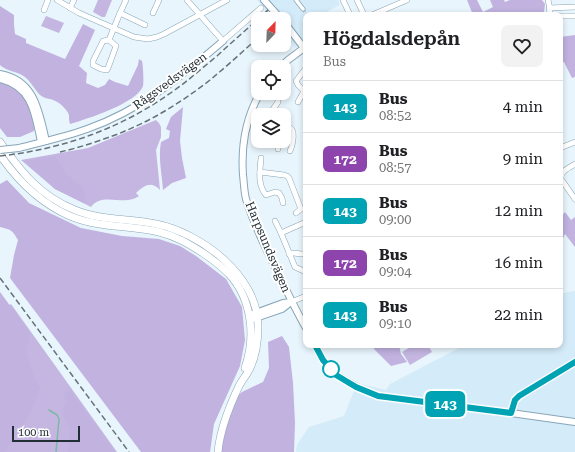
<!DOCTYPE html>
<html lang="en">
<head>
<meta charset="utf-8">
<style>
  :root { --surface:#fff; --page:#f2f2f2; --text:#202124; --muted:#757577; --line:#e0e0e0 }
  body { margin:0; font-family:"Roboto Serif",serif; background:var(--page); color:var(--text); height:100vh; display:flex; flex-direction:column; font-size:15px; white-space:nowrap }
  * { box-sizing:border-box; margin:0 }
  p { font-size:13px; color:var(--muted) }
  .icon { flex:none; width:22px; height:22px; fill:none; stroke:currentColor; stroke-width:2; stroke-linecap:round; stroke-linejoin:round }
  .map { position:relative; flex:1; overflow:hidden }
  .sheet { position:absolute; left:303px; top:12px; width:260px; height:336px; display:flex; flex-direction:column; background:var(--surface); border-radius:8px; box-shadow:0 2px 6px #0003 }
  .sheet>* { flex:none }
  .badge { padding:0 8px; border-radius:6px; font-size:14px; line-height:26px }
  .needle { width:26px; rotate:23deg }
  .buttons { position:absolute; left:251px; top:12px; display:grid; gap:8px }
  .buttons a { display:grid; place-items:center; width:40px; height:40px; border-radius:8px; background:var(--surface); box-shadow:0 2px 6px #0003; font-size:20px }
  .scale { position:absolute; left:12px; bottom:10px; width:68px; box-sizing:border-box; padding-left:4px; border:2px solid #222e35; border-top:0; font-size:11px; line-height:14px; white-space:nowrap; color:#222e35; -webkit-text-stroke:3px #fff; paint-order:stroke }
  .map>.badge { position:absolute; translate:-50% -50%; box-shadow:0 0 0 2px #fff }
  .round { display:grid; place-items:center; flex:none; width:42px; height:42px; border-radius:8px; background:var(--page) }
  .overview { display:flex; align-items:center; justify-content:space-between; height:68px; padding:0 20px }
  h1 { font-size:19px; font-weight:600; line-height:30px }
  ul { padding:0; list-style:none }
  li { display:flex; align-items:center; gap:12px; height:52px; padding:0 20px; border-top:1px solid var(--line) }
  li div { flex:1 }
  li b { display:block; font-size:15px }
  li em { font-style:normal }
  li .badge { min-width:44px; font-weight:700; text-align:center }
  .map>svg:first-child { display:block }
  .built { fill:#d4ebf9 }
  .green { fill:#c4b6e1 }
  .forest { fill:#c1b2e0 }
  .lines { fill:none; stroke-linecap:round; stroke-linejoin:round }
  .stream { stroke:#7fb8a4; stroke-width:1.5 }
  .pedestrian-tunnel { stroke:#c0cdd4; stroke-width:3.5; stroke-dasharray:3.5 2; stroke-linecap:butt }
  .pedestrian-casing { stroke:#88a6b8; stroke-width:5 }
  .minor-casing { stroke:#88a6b8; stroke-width:6 }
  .tertiary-casing { stroke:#88a6b8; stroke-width:8 }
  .secondary-casing { stroke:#88a6b8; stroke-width:8 }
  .pedestrian { stroke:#fff; stroke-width:3.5 }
  .minor { stroke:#fff; stroke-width:5 }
  .tertiary { stroke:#fff; stroke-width:6 }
  .secondary { stroke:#fff; stroke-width:7 }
  .rail { stroke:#657279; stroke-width:1.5; stroke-dasharray:6 3; stroke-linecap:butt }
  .tertiary-bridge-casing { stroke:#88a6b8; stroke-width:8; stroke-linecap:butt }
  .tertiary-bridge { stroke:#fff; stroke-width:6 }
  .line-casing { stroke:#fff; stroke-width:9 }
  .line { stroke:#00a3b4; stroke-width:6 }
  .stop-dot { fill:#fff; stroke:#00a3b4; stroke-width:2 }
  .labels { text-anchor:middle; stroke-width:4; stroke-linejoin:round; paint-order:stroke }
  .street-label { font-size:12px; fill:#222e35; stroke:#fff }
</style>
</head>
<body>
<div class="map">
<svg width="575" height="452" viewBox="0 0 575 452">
  <rect width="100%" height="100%" fill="#e8f5fc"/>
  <!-- built -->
  <g class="built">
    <polygon points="257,0 338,0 340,5 328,11 329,15 306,15 306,40 295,48 284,32 284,19 273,19"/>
    <polygon points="573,291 575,291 575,452 296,452 297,445 309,427 344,416 357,383 386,390 390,384 465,345 560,345 560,294"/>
  </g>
  <!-- green -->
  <g class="green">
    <polygon points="98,0 112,0 105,17 102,17 93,12"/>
    <polygon points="46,16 64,23 59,33 41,26"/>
    <path d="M156 120 159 123 161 127V137L156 150 160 190C151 181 145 185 136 193L139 196C125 207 102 191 91 207L55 189 21 160 88 148Z"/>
    <polygon points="11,304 117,452 0,452 0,311"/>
    <polygon points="414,345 428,345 432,352 410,365 402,352"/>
  </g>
  <!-- forest -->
  <g class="forest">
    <polygon points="467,0 477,0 483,12 493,7 490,0 504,0 505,2 510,0 542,0 545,4 544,12 539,14 473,15"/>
    <path d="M0 6 14 15V25L15 34 26 39V43L65 59 83 24 95 30 79 66 87 73 86 83 98 88 105 85 109 79 115 82 128 86 138 65 139 59 142 61C143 66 144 81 143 86 137 103 87 119 70 124 69 121 69 118 69 115 67 109 59 102 53 100 48 98 44 99 39 94 33 87 29 78 20 74 13 71 5 70 0 65Z"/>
    <polygon points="575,35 575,77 572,78 564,62 560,63 560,37"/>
    <polygon points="0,82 7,84 15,88 28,102 34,126 34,131 20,137 7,137 0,128"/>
    <path d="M183 107 180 141 182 158 186 178 172 183 163 190C162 174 158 158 161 142L169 138 170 131 166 129 171 117Z"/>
    <polygon points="55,156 65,172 74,181 83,187 85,195 86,203 84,203 55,189 24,161"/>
    <path d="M7 180 29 203 81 228 122 236 159 239 180 246 196 256 226 279 242 307 245 340 240 366 214 424 210 452H141L10 278 14 255 18 240C12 230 12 230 0 227V184Z"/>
    <polygon points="565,212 571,220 575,217 575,247 565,234 560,245 560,218"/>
    <path d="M0 292 30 333 26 351 34 378 40 387C33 411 20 433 4 452H0Z"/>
    <polygon points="282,336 289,347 293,383 295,423 294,452 220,452 229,416 234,400 242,392 263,382 269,368 268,342"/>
    <polygon points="373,345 399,345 401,354 407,362 391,366 374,349"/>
    <path d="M70 390 115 452H68C68 446 70 439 70 433 70 422 57 417 66 403L64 393Z"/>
  </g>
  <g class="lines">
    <!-- stream -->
    <polyline class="stream" points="49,410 57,415 59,419 56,452"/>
    <!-- pedestrian-tunnel -->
    <polyline class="pedestrian-tunnel" points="303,9 307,15"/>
    <!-- pedestrian casing -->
    <g class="pedestrian-casing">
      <polyline id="pedestrian" points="296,0 303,9"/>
    </g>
    <!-- minor casing -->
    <g class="minor-casing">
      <g id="minor">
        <polyline points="57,0 79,13 134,37 148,39 157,37 164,34 227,0"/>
        <polyline points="187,0 223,41 261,8"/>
        <polyline points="343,0 350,15"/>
        <polyline points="357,0 364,15"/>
        <polyline points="548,0 550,9 549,15"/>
        <polyline points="70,8 74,0"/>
        <polyline points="549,8 575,7"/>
        <polyline points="44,10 48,0"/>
        <polyline points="120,13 145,25"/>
        <polyline points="153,13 159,0"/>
        <polyline points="372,15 407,0"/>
        <polyline points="560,16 575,16"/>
        <polyline points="109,40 116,46 108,68 107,70 101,69 93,65 93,61 103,41 109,40 120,13 126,0"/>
        <polyline points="298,102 303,93 303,90 298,85 296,81 306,68"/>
        <polyline points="269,115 278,102"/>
        <path d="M284 124C287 126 291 128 292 130 295 134 292 147 290 151"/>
        <polyline points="560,148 575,142"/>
        <polyline points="278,149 279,141"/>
        <path d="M261 158C260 171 257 184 266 195L275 192 279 193 282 198 283 203"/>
        <path d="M575 164C569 168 560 171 561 179L575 199"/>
        <polyline points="260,172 284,175 287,176 289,178 301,209 296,213"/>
        <polyline points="275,221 281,233 295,267 306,272"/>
        <polyline points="281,233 306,222"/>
        <path d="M289 254C295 251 300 256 306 253"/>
        <polyline points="291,302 306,296"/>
      </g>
    </g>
    <!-- tertiary casing -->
    <g class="tertiary-casing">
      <g id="tertiary">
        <polyline points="264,0 281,19"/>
        <polyline points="280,67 288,60 304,48 284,22"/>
        <path d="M0 74C35 80 39 112 46 141"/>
        <path d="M0 79C33 87 35 114 41 142"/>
        <path d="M260 93C245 119 241 146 243 175 244 183 244 191 246 199 253 221 263 243 273 263 284 285 294 307 306 328"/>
        <path d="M19 148C42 142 65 137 87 129 139 111 182 76 223 41"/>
        <polyline points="253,314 283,303 291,302"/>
        <polyline points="250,320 282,309 291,302"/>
        <polyline points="315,345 323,360 336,375 357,387 378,396 511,413 575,422"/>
        <polyline points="511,413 515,400 519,396 575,362"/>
      </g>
    </g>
    <!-- secondary casing -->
    <g class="secondary-casing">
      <g id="secondary">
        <path d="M0 142C21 172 40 196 75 210 101 221 129 218 156 224 201 233 258 276 258 326 258 342 256 357 249 370 246 376 242 380 239 386 229 407 220 429 218 452"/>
        <path d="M0 155C18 181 40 203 70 216 99 228 129 225 159 232 176 236 189 244 203 253 212 259 221 266 229 274 252 299 256 337 245 368"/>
      </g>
    </g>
    <!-- pedestrian -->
    <use href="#pedestrian" class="pedestrian"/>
    <!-- minor -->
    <use href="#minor" class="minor"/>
    <!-- tertiary -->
    <use href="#tertiary" class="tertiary"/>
    <!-- secondary -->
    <use href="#secondary" class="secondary"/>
    <!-- rail -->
    <g class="rail">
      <path d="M60 152C73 149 87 145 101 140 141 127 177 106 210 80 226 67 242 52 258 38"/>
      <path d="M0 156C63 149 120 129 172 92 188 81 202 68 217 56 234 40 252 25 269 9"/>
      <polyline points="0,278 129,452"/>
    </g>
    <!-- tertiary-bridge casing -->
    <g class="tertiary-bridge-casing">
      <polyline id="tertiary-bridge" points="0,150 19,148"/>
    </g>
    <!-- tertiary-bridge -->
    <use href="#tertiary-bridge" class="tertiary-bridge"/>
  </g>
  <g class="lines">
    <!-- line casing -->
    <g class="line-casing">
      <polyline id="line" points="315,345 323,360 336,375 356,387 378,396 511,413 515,400 519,396 575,362"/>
    </g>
    <!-- line -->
    <use href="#line" class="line"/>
  </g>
  <!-- markers -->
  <circle class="stop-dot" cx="331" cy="369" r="8"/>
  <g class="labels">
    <!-- street labels -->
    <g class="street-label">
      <text transform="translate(170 81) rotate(-36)" y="4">Rågsvedsvägen</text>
      <text transform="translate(268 247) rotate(67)" y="4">Harpsundsvägen</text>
    </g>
  </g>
</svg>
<div class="buttons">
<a><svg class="needle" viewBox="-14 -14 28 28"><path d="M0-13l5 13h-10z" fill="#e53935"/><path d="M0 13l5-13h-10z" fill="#757577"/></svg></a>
<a><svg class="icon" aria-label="locate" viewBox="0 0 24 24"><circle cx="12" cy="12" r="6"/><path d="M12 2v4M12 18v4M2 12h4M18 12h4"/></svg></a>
<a><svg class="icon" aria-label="layers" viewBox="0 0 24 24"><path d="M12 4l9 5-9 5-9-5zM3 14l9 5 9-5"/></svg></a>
</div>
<div class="scale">100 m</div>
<b class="badge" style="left:445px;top:404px;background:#00a3b4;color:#fff">143</b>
<section class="sheet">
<div class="overview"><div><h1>Högdalsdepån</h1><p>Bus</p></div><a class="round"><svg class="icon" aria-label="heart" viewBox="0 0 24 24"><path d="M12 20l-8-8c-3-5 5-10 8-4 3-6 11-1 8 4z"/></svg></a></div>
<ul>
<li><span class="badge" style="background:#00a3b4;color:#fff">143</span><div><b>Bus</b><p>08:52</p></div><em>4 min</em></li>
<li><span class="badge" style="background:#8e44ad;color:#fff">172</span><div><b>Bus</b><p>08:57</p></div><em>9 min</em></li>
<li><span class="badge" style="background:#00a3b4;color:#fff">143</span><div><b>Bus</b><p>09:00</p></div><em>12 min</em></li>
<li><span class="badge" style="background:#8e44ad;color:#fff">172</span><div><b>Bus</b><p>09:04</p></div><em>16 min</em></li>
<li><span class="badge" style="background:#00a3b4;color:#fff">143</span><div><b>Bus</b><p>09:10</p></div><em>22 min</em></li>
</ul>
</section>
</div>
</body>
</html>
